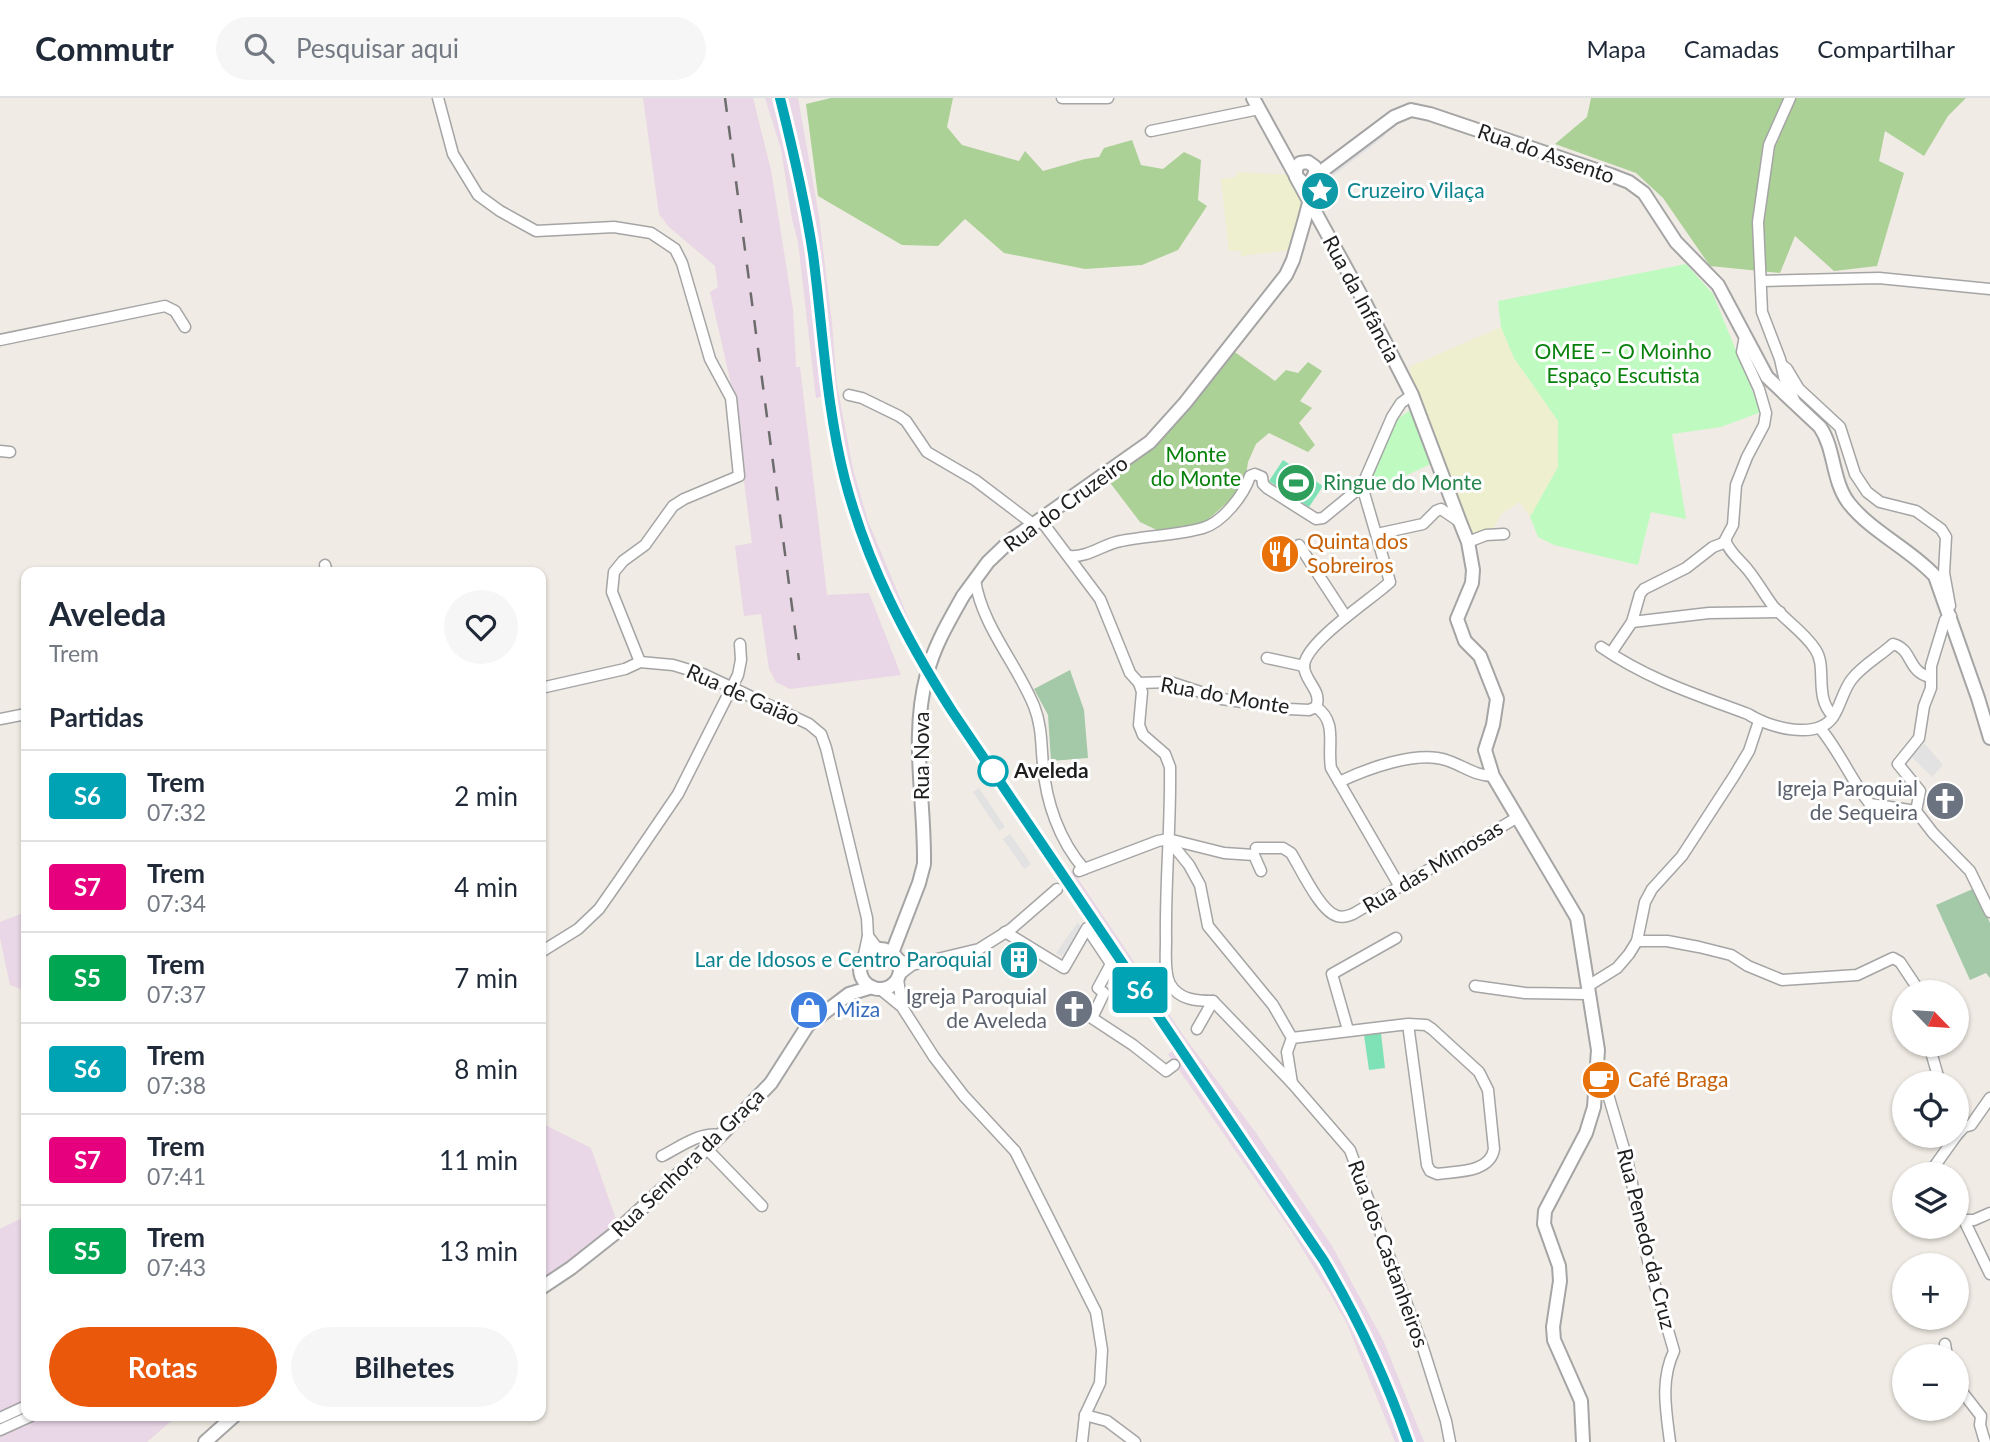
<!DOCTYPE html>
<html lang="pt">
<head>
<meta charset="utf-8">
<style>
  :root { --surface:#fff; --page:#f6f6f7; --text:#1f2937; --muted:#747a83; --line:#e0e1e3; --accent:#ea580c }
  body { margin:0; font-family:Lato,sans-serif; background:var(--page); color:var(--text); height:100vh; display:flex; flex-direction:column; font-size:26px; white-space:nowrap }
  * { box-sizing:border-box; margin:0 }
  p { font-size:23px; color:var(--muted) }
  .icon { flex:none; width:38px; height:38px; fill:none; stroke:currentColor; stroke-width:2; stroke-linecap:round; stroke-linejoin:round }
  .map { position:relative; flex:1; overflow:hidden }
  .drawer { position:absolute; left:21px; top:469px; width:525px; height:854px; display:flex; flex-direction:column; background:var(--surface); border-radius:14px; box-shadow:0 2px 5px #0004 }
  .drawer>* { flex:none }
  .badge { padding:0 14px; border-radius:5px; font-size:24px; line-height:46px }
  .needle { width:46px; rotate:115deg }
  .buttons { position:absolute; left:1892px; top:882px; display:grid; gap:14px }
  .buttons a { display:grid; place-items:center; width:77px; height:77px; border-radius:50%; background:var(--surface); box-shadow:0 2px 5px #0004; font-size:35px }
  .map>.badge { position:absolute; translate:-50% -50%; box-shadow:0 0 0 4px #fff }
  h2 { padding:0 28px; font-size:26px; line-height:63px }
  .round { display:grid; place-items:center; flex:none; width:74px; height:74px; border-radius:37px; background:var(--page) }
  .head { display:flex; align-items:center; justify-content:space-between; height:119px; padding:0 28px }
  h1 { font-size:33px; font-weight:700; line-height:52px }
  .button { display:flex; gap:14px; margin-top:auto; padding:14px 28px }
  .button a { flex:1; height:80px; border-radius:42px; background:var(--accent); color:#fff; font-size:28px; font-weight:700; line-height:80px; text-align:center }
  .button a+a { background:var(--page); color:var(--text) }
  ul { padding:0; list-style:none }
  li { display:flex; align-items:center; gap:21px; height:91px; padding:0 28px; border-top:2px solid var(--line) }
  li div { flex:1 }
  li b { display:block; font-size:26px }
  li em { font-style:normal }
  li .badge { min-width:77px; font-weight:700; text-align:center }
  header { display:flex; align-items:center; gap:42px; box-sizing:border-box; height:98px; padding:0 35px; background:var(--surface); border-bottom:2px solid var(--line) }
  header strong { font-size:33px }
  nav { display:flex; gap:38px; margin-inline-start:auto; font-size:24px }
  .search { width:490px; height:63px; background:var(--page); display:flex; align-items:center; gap:18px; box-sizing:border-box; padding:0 24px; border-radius:38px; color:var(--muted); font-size:26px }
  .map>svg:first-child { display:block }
  .industrial { fill:#e9d6e6 }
  .farmland { fill:#eeefce }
  .forest { fill:#abd197 }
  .cemetery { fill:#a4c9a8 }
  .park { fill:#bffbc1 }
  .pitch { fill:#7fe2b6 }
  .parking { fill:#e2e2e2 }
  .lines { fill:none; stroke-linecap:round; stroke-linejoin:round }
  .minor-casing { stroke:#a5a5a5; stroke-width:13 }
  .tertiary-casing { stroke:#a5a5a5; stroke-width:16 }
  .minor { stroke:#fff; stroke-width:10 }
  .tertiary { stroke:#fff; stroke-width:12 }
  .rail { stroke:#6c6c6c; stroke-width:2.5; stroke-dasharray:14 14; stroke-linecap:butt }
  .tertiary-bridge-casing { stroke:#a5a5a5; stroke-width:16; stroke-linecap:butt }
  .tertiary-bridge { stroke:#fff; stroke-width:12 }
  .line-casing { stroke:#fff; stroke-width:16 }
  .line { stroke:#00a3b4; stroke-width:10 }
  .stop-dot { fill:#fff; stroke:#00a3b4; stroke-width:3.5 }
  .labels { text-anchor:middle; stroke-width:6; stroke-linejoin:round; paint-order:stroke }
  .street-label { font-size:21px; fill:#1e1e1e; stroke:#fff }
  .culture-label { font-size:21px; fill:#0d838f; stroke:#fff; text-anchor:start }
  .park-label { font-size:21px; fill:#07810b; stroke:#fff }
  .leisure-label { font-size:21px; fill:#27864d; stroke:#fff; text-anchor:start }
  .food-label { font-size:21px; fill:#c56008; stroke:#fff; text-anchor:start }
  .stop-label { font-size:21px; font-weight:bold; fill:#1e1e1e; stroke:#fff; text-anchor:start }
  .worship-label { font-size:21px; fill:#5b616d; stroke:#fff; text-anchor:end }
  .shop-label { font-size:21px; fill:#366cbe; stroke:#fff; text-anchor:start }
</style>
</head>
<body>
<header>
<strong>Commutr</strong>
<div class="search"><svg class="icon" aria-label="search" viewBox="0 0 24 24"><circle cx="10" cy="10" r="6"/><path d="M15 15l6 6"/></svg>Pesquisar aqui</div>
<nav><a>Mapa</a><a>Camadas</a><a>Compartilhar</a></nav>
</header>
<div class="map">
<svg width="1990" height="1344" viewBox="0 0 1990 1344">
  <rect width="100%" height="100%" fill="#f0ebe4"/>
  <!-- industrial -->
  <g class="industrial">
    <polygon points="643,0 753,0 771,72 793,211 796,269 800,269 827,497 869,495 901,577 790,591 776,584 769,571 761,516 744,518 735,448 752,445 732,290 710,194 718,189 715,168 669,129 659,116"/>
    <polygon points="765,0 798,0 819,118 832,225 837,287 853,371 868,423 912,529 925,555 963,617 1070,774 1073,773 1183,937 1256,1035 1332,1148 1384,1244 1424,1344 1395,1344 1347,1226 1329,1194 1290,1131 1168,956 1174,952 1168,942 1060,781 1062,779 956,622 917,560 910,557 898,534 867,467 857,441 834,368 822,298 816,300 798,144 792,121 781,51"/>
    <polygon points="26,814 26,893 10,887 0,840 0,824"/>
    <polygon points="541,1025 591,1050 617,1124 564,1171 541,1185"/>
    <polygon points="26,1118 26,1318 177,1318 147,1344 0,1344 0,1131"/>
  </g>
  <!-- farmland -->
  <g class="farmland">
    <polygon points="1237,74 1290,77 1304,104 1290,152 1241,158 1241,153 1229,153 1221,81 1236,79"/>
    <polygon points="1501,229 1514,260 1558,323 1558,369 1530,419 1520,404 1501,416 1493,432 1470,441 1414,290 1409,269"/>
  </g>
  <!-- forest -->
  <g class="forest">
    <polygon points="831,0 953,0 947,29 962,47 1019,63 1025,53 1043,73 1085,61 1099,59 1104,50 1132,42 1141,67 1163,71 1184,54 1201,62 1198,102 1207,108 1178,152 1142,167 1085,171 1004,155 965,121 938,148 902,147 818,98 806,6"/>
    <polygon points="1591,0 1966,0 1948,18 1924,58 1885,33 1879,63 1904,75 1877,168 1834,173 1795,138 1780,175 1710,168 1663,100 1636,75 1555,46 1587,19"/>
    <polygon points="1232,252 1275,283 1286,272 1298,275 1308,264 1322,273 1300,303 1312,310 1299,325 1315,347 1308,354 1269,335 1256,346 1248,364 1245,384 1228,404 1205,424 1161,434 1140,424 1108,382 1151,348"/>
  </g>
  <!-- cemetery -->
  <g class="cemetery">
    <polygon points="1070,572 1084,612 1088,660 1051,663 1048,617 1034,591"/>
    <polygon points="1975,790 1990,825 1990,880 1986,875 1970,882 1936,807"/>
  </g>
  <!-- park -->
  <g class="park">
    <polygon points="1686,166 1713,196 1761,314 1721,329 1672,336 1686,421 1651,414 1638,467 1554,447 1538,439 1530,419 1558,369 1558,323 1514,260 1501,229 1498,203"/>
    <polygon points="1409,313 1412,314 1433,365 1368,395 1369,385 1396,322"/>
  </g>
  <!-- pitch -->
  <g class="pitch">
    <polygon points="1283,362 1323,388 1309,409 1269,383"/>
    <polygon points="1381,935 1385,970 1369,972 1364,937"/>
  </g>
  <!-- parking -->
  <g class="parking">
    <polygon points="1386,32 1385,38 1325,84 1320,83"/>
    <polygon points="1924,645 1943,667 1932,679 1912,659"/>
    <polygon points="979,690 1005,729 999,733 973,694"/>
    <polygon points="1010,736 1031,766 1024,771 1003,741"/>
    <polygon points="1078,824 1081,829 1062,859 1056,855"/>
  </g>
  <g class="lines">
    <!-- minor casing -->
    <g class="minor-casing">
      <g id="minor">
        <polyline points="438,0 453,56 478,97 500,113 536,133 614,129 651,135 675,151 682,165 710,261 731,300 739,378 684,401 673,408 645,447 623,463 614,474 612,494 640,564"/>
        <polyline points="1062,0 1108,0"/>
        <polyline points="1790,0 1769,47 1758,124 1762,214 1780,261 1784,279 1795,304"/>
        <polyline points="1151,33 1259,11"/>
        <polyline points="1762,183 1879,180 1990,191"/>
        <path d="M1745 238 1742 254 1759 291 1766 315 1764 327 1747 359 1736 387 1733 427 1725 442C1729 454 1740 462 1748 472 1757 483 1764 496 1773 508 1786 523 1804 534 1815 551 1828 569 1813 598 1833 618"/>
        <polyline points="0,242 165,208 175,213 185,229"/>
        <polyline points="1782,267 1787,271 1799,291 1840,329 1855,376 1867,394 1880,404 1916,413 1941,431 1946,439 1944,475 1950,508"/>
        <polyline points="849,297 862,300 899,318 906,323 927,354 975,382 1033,426"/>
        <polyline points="0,353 10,354"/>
        <path d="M1040 421 1100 501 1130 575 1139 585 1142 594 1139 627 1143 637 1165 656 1170 669C1171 727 1165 785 1166 843 1166 856 1164 875 1170 886 1179 902 1197 903 1213 903L1292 985 1350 1052 1423 1250 1446 1323 1450 1344"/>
        <polyline points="1377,436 1423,426 1436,413 1441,411 1460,424"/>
        <polyline points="1468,444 1486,437 1504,436"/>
        <polyline points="1299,447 1346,519"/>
        <path d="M1069 458C1088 460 1103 446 1121 443 1146 438 1179 437 1203 430 1223 424 1244 397 1250 378L1255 376 1262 379 1263 386 1267 390 1316 421 1323 420 1362 388"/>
        <polyline points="325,467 327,474"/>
        <path d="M975 482C982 528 1017 566 1034 608 1042 628 1041 647 1043 667 1046 704 1059 742 1084 771L1079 773"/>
        <polyline points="1951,518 1945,522 1931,568 1931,590 1924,608 1919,640 1898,666 1920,693 1916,713 1933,735 1970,773 1990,814"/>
        <polyline points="1632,524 1709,515 1780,514"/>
        <path d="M1601 549C1647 581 1697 597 1748 616 1768 629 1816 643 1833 619 1841 607 1843 592 1852 581 1863 567 1880 558 1893 546 1913 551 1907 574 1930 579"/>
        <polyline points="1611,555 1632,524 1640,496 1644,491 1686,470 1713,449 1726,444"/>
        <polyline points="1267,560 1304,568"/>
        <polyline points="1139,585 1170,584 1222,601 1289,611 1309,612 1316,609"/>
        <polyline points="541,590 625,571 640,564 673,567 703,576 809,626 821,636 826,650 867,820 868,838 863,861"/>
        <path d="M1316 609C1323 593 1304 583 1304 568 1305 544 1372 501 1390 484L1362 388 1392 319 1401 305 1412 297"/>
        <path d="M1316 609C1338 624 1327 647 1331 670L1400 789"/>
        <polyline points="0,621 26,616"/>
        <path d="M1820 630C1840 654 1851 682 1870 706L1916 713"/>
        <path d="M1339 684C1366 671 1417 652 1446 662 1462 667 1475 678 1493 678"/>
        <polyline points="1168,741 1189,767 1200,787 1208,828 1273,907 1292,940 1287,954 1292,985"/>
        <path d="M1256 750H1283L1291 755C1301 771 1320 813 1337 818 1343 820 1347 818 1353 816L1518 719"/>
        <polyline points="1084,771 1158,743 1168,741 1224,755 1254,757 1261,773"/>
        <polyline points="1005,834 1064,870 1087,830 1111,866 1098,890 1104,895 1092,920 1133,947 1166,973 1174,967"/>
        <polyline points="868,838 878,851"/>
        <polyline points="1637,843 1667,843 1699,849 1731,857 1748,868 1782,882 1857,877 1893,860 1900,864 1920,894"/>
        <polyline points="541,854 578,831 599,811 620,781 678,696 738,577 741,562 740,546"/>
        <polyline points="897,861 912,867"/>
        <polyline points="899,877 912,867 979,851 1011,831 1057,791"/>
        <polyline points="898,881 902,908"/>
        <polyline points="1475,888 1525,895 1589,896"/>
        <polyline points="1588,888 1617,870 1629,856 1637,843 1645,804 1652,791 1682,758 1734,678 1749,653 1759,623"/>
        <polyline points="880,891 902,909 934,959 964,998 1015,1053 1096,1214 1102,1252 1100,1285 1085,1317 1082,1344"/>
        <polyline points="1197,931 1213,903"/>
        <polyline points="1348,932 1332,876 1396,840"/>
        <path d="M1292 940 1408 926 1426 927 1432 931 1479 974 1488 992 1494 1051C1490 1075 1457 1073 1437 1076L1430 1073 1427 1067 1408 926"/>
        <polyline points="1929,947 1940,985"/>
        <path d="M1598 983 1607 993 1627 1061 1648 1163 1674 1253C1660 1283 1666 1312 1670 1344"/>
        <polyline points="1956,1018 1964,1029"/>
        <polyline points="1956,1038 1964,1029 1971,1027 1990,1000"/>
        <polyline points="707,1051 762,1108"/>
        <path d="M662 1058C680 1049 700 1033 721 1037"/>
        <polyline points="1929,1076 1956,1038"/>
        <polyline points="1956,1115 1964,1122 1974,1122 1990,1115"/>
        <polyline points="1964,1122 1990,1176"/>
        <polyline points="1945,1246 1947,1258"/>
        <polyline points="1956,1286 1981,1318 1980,1327 1985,1344"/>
        <polyline points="1085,1317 1107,1323 1135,1344"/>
        <polyline points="0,1320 26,1308"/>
        <polyline points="0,1332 31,1318"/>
      </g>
    </g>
    <!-- tertiary casing -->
    <g class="tertiary-casing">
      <g id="tertiary">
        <polyline points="1253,0 1296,78"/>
        <polyline points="1296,79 1364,203 1412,297 1460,424 1468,444 1473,472 1472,485 1457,521 1465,543 1480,558 1497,601 1493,627 1485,652 1493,678 1577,820 1598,952 1594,1009 1586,1035 1545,1113 1544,1126 1559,1168 1560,1183 1553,1229 1554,1242 1581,1303 1583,1344"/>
        <path d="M1314 79 1394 19 1411 12 1430 16 1611 77 1629 84 1644 95 1676 144 1718 187 1767 279 1820 329C1835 351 1832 382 1848 404 1871 434 1909 450 1935 478L1978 600 1990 640"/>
        <polyline points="963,498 988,464 1011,442 1150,344 1185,305 1286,177 1293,162 1304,124 1309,105 1312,82 1315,75 1315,69 1308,64 1300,65 1296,70 1296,78 1301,83"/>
        <circle cx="880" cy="871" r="20"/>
        <polyline points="892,855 919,785 924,766"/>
        <polyline points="541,1190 571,1170 614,1136 721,1037 771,985 808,927 849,896 872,889"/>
        <polyline points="205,1344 234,1318"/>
      </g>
    </g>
    <!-- minor -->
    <use href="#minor" class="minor"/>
    <!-- tertiary -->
    <use href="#tertiary" class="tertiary"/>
    <!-- rail -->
    <g class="rail">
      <polyline points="725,0 799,562"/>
      <path d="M780 0C792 52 805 103 813 156 823 232 826 308 845 382 867 466 905 541 952 613L1324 1163C1358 1221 1386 1280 1408 1344"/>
    </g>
    <!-- tertiary-bridge casing -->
    <g class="tertiary-bridge-casing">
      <path id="tertiary-bridge" d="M924 766C925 702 910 639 927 576 934 548 949 523 963 498"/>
    </g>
    <!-- tertiary-bridge -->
    <use href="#tertiary-bridge" class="tertiary-bridge"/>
  </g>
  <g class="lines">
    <!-- line casing -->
    <g class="line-casing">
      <path id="line" d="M780 0C793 52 805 103 813 156 823 232 826 308 845 382 867 466 906 541 952 613L1324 1163C1358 1221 1386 1280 1408 1344"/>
    </g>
    <!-- line -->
    <use href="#line" class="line"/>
  </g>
  <!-- icons -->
  <defs>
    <g id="sight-disc" transform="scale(2.0125)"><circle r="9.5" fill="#0f9aa8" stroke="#fff"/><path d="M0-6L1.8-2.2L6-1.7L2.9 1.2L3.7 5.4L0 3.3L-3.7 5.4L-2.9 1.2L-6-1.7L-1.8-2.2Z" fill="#fff"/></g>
    <g id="stadium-disc" transform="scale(2.0125)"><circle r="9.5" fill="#2e9e5b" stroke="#fff"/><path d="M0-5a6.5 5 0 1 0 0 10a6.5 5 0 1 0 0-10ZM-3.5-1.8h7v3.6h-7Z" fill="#fff"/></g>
    <g id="restaurant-disc" transform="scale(2.0125)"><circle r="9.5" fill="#e8710a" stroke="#fff"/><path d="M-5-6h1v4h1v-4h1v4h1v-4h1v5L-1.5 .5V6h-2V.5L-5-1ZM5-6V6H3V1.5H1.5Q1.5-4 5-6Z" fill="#fff"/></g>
    <g id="church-disc" transform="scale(2.0125)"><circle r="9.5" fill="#6b7280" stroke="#fff"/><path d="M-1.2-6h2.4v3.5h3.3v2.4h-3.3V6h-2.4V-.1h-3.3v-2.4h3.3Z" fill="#fff"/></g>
    <g id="building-disc" transform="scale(2.0125)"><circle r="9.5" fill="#0f9aa8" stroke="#fff"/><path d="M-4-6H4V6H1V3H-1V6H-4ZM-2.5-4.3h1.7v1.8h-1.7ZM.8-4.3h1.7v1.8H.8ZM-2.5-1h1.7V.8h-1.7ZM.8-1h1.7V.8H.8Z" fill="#fff"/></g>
    <g id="shop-disc" transform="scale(2.0125)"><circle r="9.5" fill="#3f7fe0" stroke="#fff"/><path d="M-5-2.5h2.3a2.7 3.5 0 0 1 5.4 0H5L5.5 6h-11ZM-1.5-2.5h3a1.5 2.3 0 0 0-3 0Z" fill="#fff"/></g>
    <g id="cafe-disc" transform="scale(2.0125)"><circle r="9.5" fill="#e8710a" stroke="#fff"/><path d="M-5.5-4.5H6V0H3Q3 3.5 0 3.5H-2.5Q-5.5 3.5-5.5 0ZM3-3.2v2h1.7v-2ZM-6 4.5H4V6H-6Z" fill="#fff"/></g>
  </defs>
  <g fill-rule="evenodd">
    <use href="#sight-disc" x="1320" y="93"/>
    <use href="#stadium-disc" x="1296" y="385"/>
    <use href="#restaurant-disc" x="1280" y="456"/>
    <use href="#church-disc" x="1945" y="703"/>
    <use href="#building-disc" x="1019" y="862"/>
    <use href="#church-disc" x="1074" y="911"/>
    <use href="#shop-disc" x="809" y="912"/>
    <use href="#cafe-disc" x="1601" y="982"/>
  </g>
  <!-- markers -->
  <circle class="stop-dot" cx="993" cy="673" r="14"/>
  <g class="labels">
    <!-- street labels -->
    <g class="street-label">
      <text transform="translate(1546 56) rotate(19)" y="7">Rua do Assento</text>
      <text transform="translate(1361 201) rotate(62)" y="7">Rua da Infância</text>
      <text transform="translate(1066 406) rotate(-36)" y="7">Rua do Cruzeiro</text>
      <text transform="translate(743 597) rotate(24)" y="7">Rua de Gaião</text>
      <text transform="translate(1225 598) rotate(10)" y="7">Rua do Monte</text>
      <text transform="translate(922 658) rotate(-90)" y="7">Rua Nova</text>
      <text transform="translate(1433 769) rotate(-31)" y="7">Rua das Mimosas</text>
      <text transform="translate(688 1065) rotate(-44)" y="7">Rua Senhora da Graça</text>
      <text transform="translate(1646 1141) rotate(76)" y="7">Rua Penedo da Cruz</text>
      <text transform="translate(1388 1156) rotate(70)" y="7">Rua dos Castanheiros</text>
    </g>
    <!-- culture labels -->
    <g class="culture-label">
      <text x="1347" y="100">Cruzeiro Vilaça</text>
      <text x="992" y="869" text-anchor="end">Lar de Idosos e Centro Paroquial</text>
    </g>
    <!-- park labels -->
    <g class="park-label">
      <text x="1623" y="261">OMEE – O Moinho<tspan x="1623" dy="24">Espaço Escutista</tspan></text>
      <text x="1196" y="364">Monte<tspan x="1196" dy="24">do Monte</tspan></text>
    </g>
    <!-- leisure labels -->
    <g class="leisure-label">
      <text x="1323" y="392">Ringue do Monte</text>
    </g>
    <!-- food labels -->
    <g class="food-label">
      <text x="1307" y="451">Quinta dos<tspan x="1307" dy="24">Sobreiros</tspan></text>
      <text x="1628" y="989">Café Braga</text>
    </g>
    <!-- stop labels -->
    <g class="stop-label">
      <text x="1014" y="680">Aveleda</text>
    </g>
    <!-- worship labels -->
    <g class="worship-label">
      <text x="1918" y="698">Igreja Paroquial<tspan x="1918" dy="24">de Sequeira</tspan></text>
      <text x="1047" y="906">Igreja Paroquial<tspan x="1047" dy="24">de Aveleda</tspan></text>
    </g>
    <!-- shop labels -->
    <g class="shop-label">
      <text x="836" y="919">Miza</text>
    </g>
  </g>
</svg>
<div class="buttons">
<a><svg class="needle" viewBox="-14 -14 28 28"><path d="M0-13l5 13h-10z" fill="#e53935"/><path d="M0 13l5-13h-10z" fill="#747a83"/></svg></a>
<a><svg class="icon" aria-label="locate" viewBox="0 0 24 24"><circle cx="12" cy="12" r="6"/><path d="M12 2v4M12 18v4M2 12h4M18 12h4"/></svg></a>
<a><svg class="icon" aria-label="layers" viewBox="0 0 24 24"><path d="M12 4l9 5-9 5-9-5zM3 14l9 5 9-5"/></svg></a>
<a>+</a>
<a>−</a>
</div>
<b class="badge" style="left:1140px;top:892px;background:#00a3b4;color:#fff">S6</b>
<section class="drawer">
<div class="head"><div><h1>Aveleda</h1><p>Trem</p></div><a class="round"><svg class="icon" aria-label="heart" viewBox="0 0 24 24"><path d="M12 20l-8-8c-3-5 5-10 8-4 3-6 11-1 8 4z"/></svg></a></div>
<h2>Partidas</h2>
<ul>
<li><span class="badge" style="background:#00a3b4;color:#fff">S6</span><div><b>Trem</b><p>07:32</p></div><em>2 min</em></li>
<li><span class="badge" style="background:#e6007e;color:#fff">S7</span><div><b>Trem</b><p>07:34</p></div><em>4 min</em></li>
<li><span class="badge" style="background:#00a651;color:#fff">S5</span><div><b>Trem</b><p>07:37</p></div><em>7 min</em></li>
<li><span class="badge" style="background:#00a3b4;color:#fff">S6</span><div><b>Trem</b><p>07:38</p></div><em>8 min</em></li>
<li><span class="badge" style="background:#e6007e;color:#fff">S7</span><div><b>Trem</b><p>07:41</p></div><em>11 min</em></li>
<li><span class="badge" style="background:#00a651;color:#fff">S5</span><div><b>Trem</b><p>07:43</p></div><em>13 min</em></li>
</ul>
<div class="button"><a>Rotas</a><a>Bilhetes</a></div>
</section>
</div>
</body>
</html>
